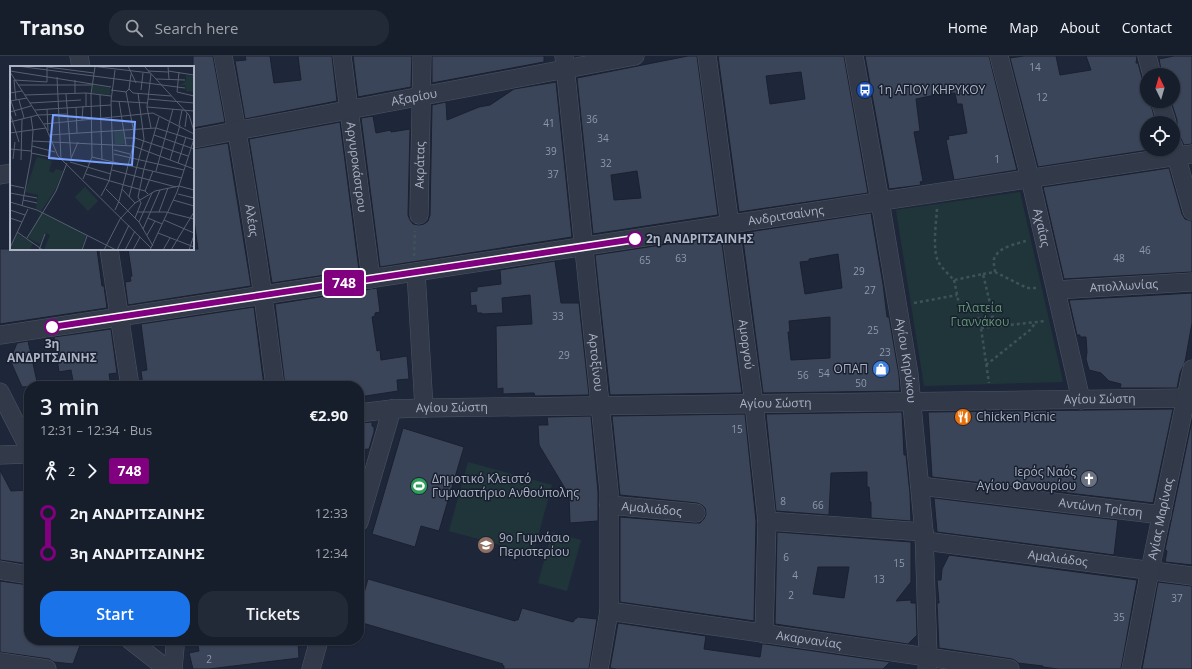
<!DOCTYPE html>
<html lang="en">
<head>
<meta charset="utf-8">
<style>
  :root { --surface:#161d2b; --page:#232a37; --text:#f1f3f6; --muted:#9ea2a9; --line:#353b47; --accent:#1a73e8 }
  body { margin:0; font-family:"Open Sans",sans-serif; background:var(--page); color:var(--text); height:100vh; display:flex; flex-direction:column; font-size:15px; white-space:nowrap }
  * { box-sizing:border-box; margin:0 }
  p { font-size:13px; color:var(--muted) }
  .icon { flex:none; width:22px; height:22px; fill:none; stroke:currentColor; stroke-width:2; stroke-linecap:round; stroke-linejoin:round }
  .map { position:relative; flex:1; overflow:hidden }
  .side { position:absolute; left:24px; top:325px; width:340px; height:264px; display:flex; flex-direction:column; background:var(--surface); border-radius:16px; box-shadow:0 1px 3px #0004,0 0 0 1px var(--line) }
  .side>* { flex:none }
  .badge { padding:0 8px; border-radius:3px; font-size:14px; line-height:26px }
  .needle { width:26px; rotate:355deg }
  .fabs { position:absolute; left:1140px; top:12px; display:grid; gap:8px }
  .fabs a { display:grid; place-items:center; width:40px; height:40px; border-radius:50%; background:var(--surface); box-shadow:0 1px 3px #0004,0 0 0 1px var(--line); font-size:20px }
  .map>.badge { position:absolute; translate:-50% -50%; box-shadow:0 0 0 2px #fff }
  .legs { display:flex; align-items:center; gap:6px; height:44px; padding:0 16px; font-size:13px }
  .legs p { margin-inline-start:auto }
  .overview { display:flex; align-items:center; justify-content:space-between; height:68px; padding:0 16px }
  h1 { font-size:22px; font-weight:600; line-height:30px }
  .action { display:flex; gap:8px; margin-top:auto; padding:8px 16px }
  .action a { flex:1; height:46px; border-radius:16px; background:var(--accent); color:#fff; font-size:16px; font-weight:600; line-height:46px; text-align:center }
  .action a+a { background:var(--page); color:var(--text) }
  ul { padding:0 16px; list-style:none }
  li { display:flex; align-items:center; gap:14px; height:40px; font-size:15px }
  li i { display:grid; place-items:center; width:6px; height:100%; margin:0 5px; background:currentColor }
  li i::after { content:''; width:10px; height:10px; margin:-5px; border:3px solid; border-radius:50%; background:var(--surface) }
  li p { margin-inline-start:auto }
  li:first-child i { background:linear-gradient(#0000 50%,currentColor 0) }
  li:last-child i { background:linear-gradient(currentColor 50%,#0000 0) }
  header { display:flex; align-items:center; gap:24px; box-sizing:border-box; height:56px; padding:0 20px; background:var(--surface); border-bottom:1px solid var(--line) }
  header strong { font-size:19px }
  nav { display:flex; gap:22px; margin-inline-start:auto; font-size:14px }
  .search { width:280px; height:36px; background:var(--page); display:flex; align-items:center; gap:10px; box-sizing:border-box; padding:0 14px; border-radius:16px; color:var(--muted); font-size:15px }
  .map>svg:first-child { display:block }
  .green { fill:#20353a }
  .building { fill:#3a4559; stroke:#1a2130; fill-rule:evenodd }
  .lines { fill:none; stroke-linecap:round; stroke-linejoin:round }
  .minor-casing { stroke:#4c5464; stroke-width:19 }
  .path { stroke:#3e5257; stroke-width:2.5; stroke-dasharray:3 3; stroke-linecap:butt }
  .minor { stroke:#323a49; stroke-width:18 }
  .line-1-casing { stroke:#fff; stroke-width:9 }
  .line-1 { stroke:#800080; stroke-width:6 }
  .stop-1-dot { fill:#fff; stroke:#800080; stroke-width:2 }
  .labels { text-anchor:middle; stroke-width:3; stroke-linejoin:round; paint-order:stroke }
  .number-label { font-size:10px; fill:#9098ab }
  .poi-label { font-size:12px; fill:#acb4c6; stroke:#181f2e; text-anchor:start }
  .street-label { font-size:12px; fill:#acb4c6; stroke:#181f2e }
  .stop-label { font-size:12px; font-weight:bold; fill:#acb4c6; stroke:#181f2e; text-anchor:start }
  .park-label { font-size:12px; fill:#629873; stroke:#181f2e }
  .inset-road { fill:none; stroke:#575f71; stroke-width:1 }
  .view { fill:#78a0ff; fill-opacity:0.15; stroke:#78a0ff; stroke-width:2 }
  .inset-edge { fill:none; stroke:#acb4c6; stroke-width:2 }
</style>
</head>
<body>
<header>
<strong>Transo</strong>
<div class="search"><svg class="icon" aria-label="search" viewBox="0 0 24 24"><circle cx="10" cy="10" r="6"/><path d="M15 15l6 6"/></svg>Search here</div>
<nav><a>Home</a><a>Map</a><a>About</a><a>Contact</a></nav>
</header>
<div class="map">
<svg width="1192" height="613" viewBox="0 0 1192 613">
  <rect width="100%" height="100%" fill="#1e2739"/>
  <!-- green -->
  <g class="green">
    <polygon points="1020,136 1063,326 924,330 896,154"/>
    <polygon points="468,406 552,429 533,498 449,475"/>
    <polygon points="552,476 581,484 567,535 538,527"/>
  </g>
  <!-- building -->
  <g class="building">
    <polygon points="193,0 213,0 225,66 193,72"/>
    <polygon points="245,0 270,0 274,27 301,24 298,0 332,0 337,45 245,63 235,5 246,4"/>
    <polygon points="353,0 412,0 411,31 358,41"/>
    <polygon points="432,0 544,0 544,6 432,27"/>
    <path d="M688 0H697L718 159 593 178 577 22ZM637 115 641 142 614 144 611 119Z"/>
    <path d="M718 0H844L868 137 739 156ZM801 16 805 43 770 48 766 20Z"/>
    <polygon points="865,0 989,0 1017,114 954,124 946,84 949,83 948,80 967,77 962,48 957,48 955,37 940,38 916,43 920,75 914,76 923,125 920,126 921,129 889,133"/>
    <polygon points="1024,0 1056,0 1060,19 1091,14 1086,0 1137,0 1136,7 1138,7 1142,22 1144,26 1147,28 1147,45 1150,45 1156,67 1147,67 1147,93 1155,93 1038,111 1010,2"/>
    <polygon points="1174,0 1192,0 1192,88 1184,89 1180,81 1173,79 1173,75 1177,69 1177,64 1171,45 1173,45 1173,19 1162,19 1159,3"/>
    <polygon points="556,26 572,181 380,211 361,62 373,60 376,77 391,74 391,76 410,73 408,159 410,164 413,168 419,169 424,168 428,165 430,159 432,49 446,46 447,64 479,51 490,49 514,33"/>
    <polygon points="340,66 359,214 272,227 249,83"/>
    <polygon points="228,87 251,230 128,249 125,226 131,225 130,221 132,220 128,193 198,193 193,157 193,93"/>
    <polygon points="1169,112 1182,158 1185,163 1192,165 1192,216 1064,223 1043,131"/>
    <path d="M871 157 883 228 887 261H889L899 319 900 335 763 337 742 177ZM838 198 842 232 805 238 800 206 809 205V203ZM830 261V302L791 304 788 276H790L789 265Z"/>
    <polygon points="721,180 742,337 610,339 595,199"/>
    <polygon points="0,193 97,193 102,230 104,230 107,252 0,268"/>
    <polygon points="555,205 561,247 579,247 589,339 535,340 534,337 531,337 503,338 503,332 497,333 496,270 532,268 530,239 502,242 503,257 482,258 482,257 477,257 476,249 471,250 470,236 477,235 477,231 501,228 500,214"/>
    <polygon points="377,232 380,256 375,257 375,260 372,261 377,295 380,294 381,304 407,300 409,323 397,324 398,335 359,341 359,330 285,330 275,248"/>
    <polygon points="1192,237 1192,267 1185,306 1180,317 1177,332 1120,332 1121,328 1109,325 1101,317 1089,314 1086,303 1087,296 1086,281 1080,281 1080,279 1077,279 1069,244"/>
    <polygon points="254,251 264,330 143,330 141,315 147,314 141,268"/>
    <polygon points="111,273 117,317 109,318 111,330 74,330 71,314 59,316 54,281"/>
    <polygon points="28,285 38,330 22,331 10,304 17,287"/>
    <polygon points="1173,353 1153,447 932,421 928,356"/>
    <polygon points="902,356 904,399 906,399 910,438 911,465 871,462 871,446 870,446 869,431 867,431 867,416 831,417 829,459 776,455 766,358"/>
    <polygon points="745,358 756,465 754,565 620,546 620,461 695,467 700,467 704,463 706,458 705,452 702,449 697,447 620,439 612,360"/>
    <polygon points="591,360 598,436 598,465 570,467 569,439 539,389 538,369 548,369 547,361"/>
    <polygon points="1192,364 1192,509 1165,506 1167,495 1165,494"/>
    <polygon points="372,366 372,370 374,371 374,376 369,393 359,394 359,367"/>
    <polygon points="403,372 464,391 439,475 421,470 415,491 372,478"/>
    <polygon points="0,414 11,435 29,434 29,508 0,504"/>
    <polygon points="934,442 1118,464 1114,499 937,476"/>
    <path d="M777 476 911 486V526L896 545 911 544V547H916L917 579 908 588 775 568ZM818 511H849L844 542 813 538Z"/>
    <polygon points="949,499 1137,524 1121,613 1058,613 1043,611 1043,610 1018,607 1016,605 1012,603 939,592 937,547 939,547 937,524 941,524 942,513"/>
    <polygon points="368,523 515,565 516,564 518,564 522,552 573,566 575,563 577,562 578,561 597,563 589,613 504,613 504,610 502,609 503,608 359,566 359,554"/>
    <polygon points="0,525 29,529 29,584 82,584 73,608 54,606 49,603 0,596"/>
    <polygon points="1158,526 1192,530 1192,613 1142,613"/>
    <polygon points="618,567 706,580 704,593 760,601 762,588 765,588 890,606 883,613 617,613 610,612"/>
    <polygon points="197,584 298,584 299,602 209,613 193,613 189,597 199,595"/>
  </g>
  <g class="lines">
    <!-- minor casing -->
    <g class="minor-casing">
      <g id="minor">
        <polyline points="79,0 81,11"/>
        <path id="s1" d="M223 0C244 109 261 219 275 330"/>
        <path id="s2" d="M342 0 371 223"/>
        <path id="s3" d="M564 0 609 435V555L599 613"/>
        <path id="s4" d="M707 0 754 348 767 465 764 578"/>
        <path id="s5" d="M854 0 880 145 909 318 924 476 928 601 927 613"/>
        <path id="s6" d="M999 0 1030 122 1081 344"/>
        <polyline points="1147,0 1152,19"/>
        <polyline points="1160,45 1167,67"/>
        <path id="s7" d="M193 83 635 0"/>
        <polyline points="1173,89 1192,155"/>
        <polyline points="0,119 11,117"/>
        <path id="s8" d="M419 159 422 0"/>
        <polyline points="109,193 130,330"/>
        <polyline points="416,216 424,352"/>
        <path id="s9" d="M1056 234 1192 226"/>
        <path id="s10" d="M0 279 1192 98"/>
        <polyline points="0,336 29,393"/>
        <path id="s11" d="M359 357 392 353 424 352 1186 342 1192 344"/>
        <polyline points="0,399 29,398"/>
        <path id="s12" d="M920 430 1162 459"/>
        <path id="s13" d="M609 449 696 457"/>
        <polyline points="767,465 924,476"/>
        <polyline points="359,466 392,353"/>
        <path id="s14" d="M925 485 1192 520"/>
        <polyline points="0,514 29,519"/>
        <path id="s15" d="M609 555 1010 613"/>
        <polyline points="130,584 167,613"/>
        <polyline points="0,606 47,613"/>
        <polyline points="173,613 175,591 174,584"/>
        <polyline points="311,613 319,584"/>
        <path id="s16" d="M1131 613 1150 514 1192 313"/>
      </g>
    </g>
    <!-- path -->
    <g class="path">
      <path d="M937 153C936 167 932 196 939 207 943 213 949 219 954 224L983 218 993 260 981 272"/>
      <polyline points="414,200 415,175"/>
      <path d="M995 216C995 212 993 207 994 203 998 191 1016 188 1026 185"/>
      <polyline points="983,218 995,216 1027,232 1039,232"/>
      <polyline points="954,224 961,258"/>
      <polyline points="914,247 957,239"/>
      <polyline points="960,252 967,251 978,256 981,272 989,327"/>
      <polyline points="981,272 1046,265"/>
      <polyline points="986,309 1030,274 1036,266"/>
    </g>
    <!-- minor -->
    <use href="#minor" class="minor"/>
  </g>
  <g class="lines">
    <!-- line-1 casing -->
    <g class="line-1-casing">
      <polyline id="line-1" points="52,271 635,183"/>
    </g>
    <!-- line-1 -->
    <use href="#line-1" class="line-1"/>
  </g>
  <!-- icons -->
  <defs>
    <g id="bus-disc" transform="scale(0.9)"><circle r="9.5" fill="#1a4fb4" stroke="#181f2e"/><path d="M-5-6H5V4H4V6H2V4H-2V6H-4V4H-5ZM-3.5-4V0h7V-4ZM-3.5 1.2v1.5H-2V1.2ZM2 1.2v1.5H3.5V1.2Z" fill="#fff"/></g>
    <g id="shop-disc" transform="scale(0.9)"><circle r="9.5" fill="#3f7fe0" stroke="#181f2e"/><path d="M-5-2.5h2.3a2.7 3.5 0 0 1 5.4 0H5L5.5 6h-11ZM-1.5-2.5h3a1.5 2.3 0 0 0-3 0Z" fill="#fff"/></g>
    <g id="restaurant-disc" transform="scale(0.9)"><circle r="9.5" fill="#e8710a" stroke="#181f2e"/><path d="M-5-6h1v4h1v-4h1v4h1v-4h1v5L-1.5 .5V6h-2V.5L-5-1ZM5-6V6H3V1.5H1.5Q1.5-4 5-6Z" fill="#fff"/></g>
    <g id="church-disc" transform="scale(0.9)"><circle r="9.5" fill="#6b7280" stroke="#181f2e"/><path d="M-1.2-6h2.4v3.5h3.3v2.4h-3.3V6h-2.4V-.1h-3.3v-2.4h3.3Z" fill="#fff"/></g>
    <g id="stadium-disc" transform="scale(0.9)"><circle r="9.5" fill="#2e9e5b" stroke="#181f2e"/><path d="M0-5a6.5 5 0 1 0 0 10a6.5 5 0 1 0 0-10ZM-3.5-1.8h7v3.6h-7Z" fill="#fff"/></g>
    <g id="school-disc" transform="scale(0.9)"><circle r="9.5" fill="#8d6e63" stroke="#181f2e"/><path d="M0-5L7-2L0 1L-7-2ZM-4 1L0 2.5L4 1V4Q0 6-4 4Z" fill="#fff"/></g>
  </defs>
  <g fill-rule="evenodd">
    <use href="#bus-disc" x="865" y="34"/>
    <use href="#shop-disc" x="881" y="313"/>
    <use href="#restaurant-disc" x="963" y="361"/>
    <use href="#church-disc" x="1089" y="423"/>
    <use href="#stadium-disc" x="419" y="430"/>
    <use href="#school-disc" x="486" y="489"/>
  </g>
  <!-- markers -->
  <g class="stop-1-dot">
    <circle cx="635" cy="183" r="7"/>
    <circle cx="52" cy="271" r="7"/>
  </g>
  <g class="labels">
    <!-- number labels -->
    <g class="number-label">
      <text x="1035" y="15">14</text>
      <text x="1042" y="45">12</text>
      <text x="592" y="67">36</text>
      <text x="549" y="71">41</text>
      <text x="603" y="86">34</text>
      <text x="551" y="99">39</text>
      <text x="997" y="107">1</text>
      <text x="606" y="111">32</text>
      <text x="553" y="122">37</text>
      <text x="1145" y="198">46</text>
      <text x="681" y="206">63</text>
      <text x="1119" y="206">48</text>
      <text x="645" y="208">65</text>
      <text x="859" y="219">29</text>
      <text x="870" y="238">27</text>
      <text x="558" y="264">33</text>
      <text x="873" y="278">25</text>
      <text x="885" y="300">23</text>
      <text x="564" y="303">29</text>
      <text x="824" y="321">54</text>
      <text x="803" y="323">56</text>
      <text x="861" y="331">50</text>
      <text x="737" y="377">15</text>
      <text x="783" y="449">8</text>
      <text x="818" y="453">66</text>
      <text x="786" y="505">6</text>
      <text x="899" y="511">15</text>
      <text x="795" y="523">4</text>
      <text x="879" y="527">13</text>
      <text x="791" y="543">2</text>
      <text x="1177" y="546">37</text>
      <text x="1119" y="565">35</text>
      <text x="209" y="607">2</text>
    </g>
    <!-- poi labels -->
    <g class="poi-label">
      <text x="878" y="38">1η ΑΓΙΟΥ ΚΗΡΥΚΟΥ</text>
      <text x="868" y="317" text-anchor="end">ΟΠΑΠ</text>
      <text x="976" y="365">Chicken Picnic</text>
      <text x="1076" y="420" text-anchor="end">Ιερός Ναός<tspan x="1076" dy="14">Αγίου Φανουρίου</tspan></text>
      <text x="432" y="427">Δημοτικό Κλειστό<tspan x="432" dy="14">Γυμναστήριο Ανθούπολης</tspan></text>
      <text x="499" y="486">9ο Γυμνάσιο<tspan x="499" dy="14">Περιστερίου</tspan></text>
    </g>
    <!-- street labels -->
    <g class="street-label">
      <text dy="4" stroke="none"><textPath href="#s7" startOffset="225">Αξαρίου</textPath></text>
      <text dy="4" stroke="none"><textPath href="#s8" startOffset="50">Ακράτας</textPath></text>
      <text dy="4" stroke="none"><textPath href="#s2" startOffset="112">Αργυροκάστρου</textPath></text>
      <text dy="4" stroke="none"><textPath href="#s10" startOffset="795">Ανδριτσαίνης</textPath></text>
      <text dy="4" stroke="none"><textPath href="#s1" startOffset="167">Αλέας</textPath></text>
      <text dy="4" stroke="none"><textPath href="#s6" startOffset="177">Αχαΐας</textPath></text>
      <text dy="4" stroke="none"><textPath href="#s9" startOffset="68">Απολλωνίας</textPath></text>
      <text dy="4" stroke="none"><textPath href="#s4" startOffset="291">Αμοργού</textPath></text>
      <text dy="4" stroke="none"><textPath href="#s5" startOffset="309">Αγίου Κηρύκου</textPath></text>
      <text dy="4" stroke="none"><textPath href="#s3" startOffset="308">Αρτοξίνου</textPath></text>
      <text dy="4" stroke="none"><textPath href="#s11" startOffset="741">Αγίου Σώστη</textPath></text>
      <text dy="4" stroke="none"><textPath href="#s11" startOffset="417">Αγίου Σώστη</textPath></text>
      <text dy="4" stroke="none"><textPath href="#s11" startOffset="93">Αγίου Σώστη</textPath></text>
      <text dy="4" stroke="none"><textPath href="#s12" startOffset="182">Αντώνη Τρίτση</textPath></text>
      <text dy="4" stroke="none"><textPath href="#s13" startOffset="43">Αμαλιάδος</textPath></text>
      <text dy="4" stroke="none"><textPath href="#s16" startOffset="153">Αγίας Μαρίνας</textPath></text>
      <text dy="4" stroke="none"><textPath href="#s14" startOffset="134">Αμαλιάδος</textPath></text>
      <text dy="4" stroke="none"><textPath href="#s15" startOffset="202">Ακαρνανίας</textPath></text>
    </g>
    <!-- stop labels -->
    <g class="stop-label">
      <text x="646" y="187">2η ΑΝΔΡΙΤΣΑΙΝΗΣ</text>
      <text x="52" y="292" text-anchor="middle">3η<tspan x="52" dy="14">ΑΝΔΡΙΤΣΑΙΝΗΣ</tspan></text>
    </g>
    <!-- park labels -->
    <g class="park-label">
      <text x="980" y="256">πλατεία<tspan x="980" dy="14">Γιαννάκου</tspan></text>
    </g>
  </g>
  <!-- overview -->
  <g transform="translate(10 10)">
    <rect width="184" height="184" fill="#1e2739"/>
    <path d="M176 9 184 10V26L176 25 175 19 168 20 176 15ZM83 19 100 22V29L82 27ZM104 65H113L115 78H105ZM27 91 42 95 39 105 43 107 46 103 53 105 45 124 31 145 26 142 28 129 15 126ZM75 121 88 135 78 145 65 131ZM31 147 76 169 71 184H34L40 169 36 167 30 178 18 172ZM7 168 23 177 20 184H0Z" fill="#20353a"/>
    <path class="inset-road" d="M7 0 175 22M81 0 140 7M118 0 126 17M134 0 179 49 184 65M158 0 159 13M37 1 84 7M0 5 101 21M138 5 158 6M158 5 184 9M0 6 36 62 48 90 141 182M169 6 167 26 184 30M141 8 137 41 141 62M47 11 51 93M146 13 175 14M37 16V0M8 19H82M119 23 121 8M101 24 116 26M131 24 133 7M116 26 119 23 123 27 161 30M0 27 12 25M56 28 61 91M65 28V14M15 29 76 27 101 30M90 29 92 94M138 33 184 37M6 34 4 14 37 16M9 34 14 52M0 35 17 32M1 35 6 50M101 35 138 37M109 35 116 79M20 37 71 34M76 40V27M66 41 67 67M137 41 184 45M37 43 38 65M25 44 101 39M0 46 21 40M0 47 9 76M72 54 73 40M0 56 28 49 58 48M34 58 143 47 184 68M169 59 172 44M175 61 177 47M0 67 36 62M39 69 146 62 184 74M144 69 184 83M115 72H125L178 90M22 75 123 80 184 103M22 80 45 86M0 83 21 85M104 84 120 88M21 87 50 93M104 88 174 104M82 91 172 112M3 93 5 76M11 94 12 53M160 94 170 59M60 95 68 76M60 96 101 108M168 97 176 71M102 104 166 121M146 105 163 43M76 108 135 125 138 128M73 113 82 91 81 28 85 1M0 119 14 122M169 120 184 124M96 123 129 156 143 180M112 123 125 137M135 125 143 105M0 127 27 132M168 128 184 132M91 130 99 115 103 96 101 35 105 4M119 131 134 73 128 27M13 134 27 137M163 134 184 140M0 136 27 144 106 184M12 140 21 92 23 65 21 51M0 144 15 149M105 144 109 135 125 72 116 26M127 146H156L184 153M149 146 158 122M0 152 12 156M125 152 131 137 128 131 134 103 149 51M138 152 152 158M154 154 184 167M129 156 142 127M133 163 150 124M7 166 33 184M148 167 184 181M137 169 145 155M17 172 46 125 57 97M0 182 18 143M29 184 35 168M72 184 77 170M94 184 110 153 125 137 145 125 169 120M107 184 119 159M115 184 125 165M123 184 130 171M140 184 167 126 184 73M153 184 160 172M161 184 184 146M179 184 184 169"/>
    <path class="view" d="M43 49 125 56 122 99 39 92Z"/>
    <rect width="184" height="184" class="inset-edge"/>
  </g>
</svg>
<div class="fabs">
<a><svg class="needle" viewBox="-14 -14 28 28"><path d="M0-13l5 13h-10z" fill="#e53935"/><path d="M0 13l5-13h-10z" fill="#9ea2a9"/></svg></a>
<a><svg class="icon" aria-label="locate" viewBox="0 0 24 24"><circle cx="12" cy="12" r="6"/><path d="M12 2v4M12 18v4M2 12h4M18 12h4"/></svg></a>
</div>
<b class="badge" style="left:344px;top:227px;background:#800080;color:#fff">748</b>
<section class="side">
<div class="overview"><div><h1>3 min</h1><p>12:31 – 12:34 · Bus</p></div><b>€2.90</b></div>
<div class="legs"><svg class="icon" aria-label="walk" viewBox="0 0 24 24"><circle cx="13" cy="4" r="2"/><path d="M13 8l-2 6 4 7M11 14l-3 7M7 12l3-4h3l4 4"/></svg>2<svg class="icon" aria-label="forward" viewBox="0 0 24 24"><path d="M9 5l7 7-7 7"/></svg><b class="badge" style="background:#800080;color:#fff">748</b></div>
<ul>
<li><i style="color:#800080"></i><b>2η ΑΝΔΡΙΤΣΑΙΝΗΣ</b><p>12:33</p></li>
<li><i style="color:#800080"></i><b>3η ΑΝΔΡΙΤΣΑΙΝΗΣ</b><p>12:34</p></li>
</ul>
<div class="action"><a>Start</a><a>Tickets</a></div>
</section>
</div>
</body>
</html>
